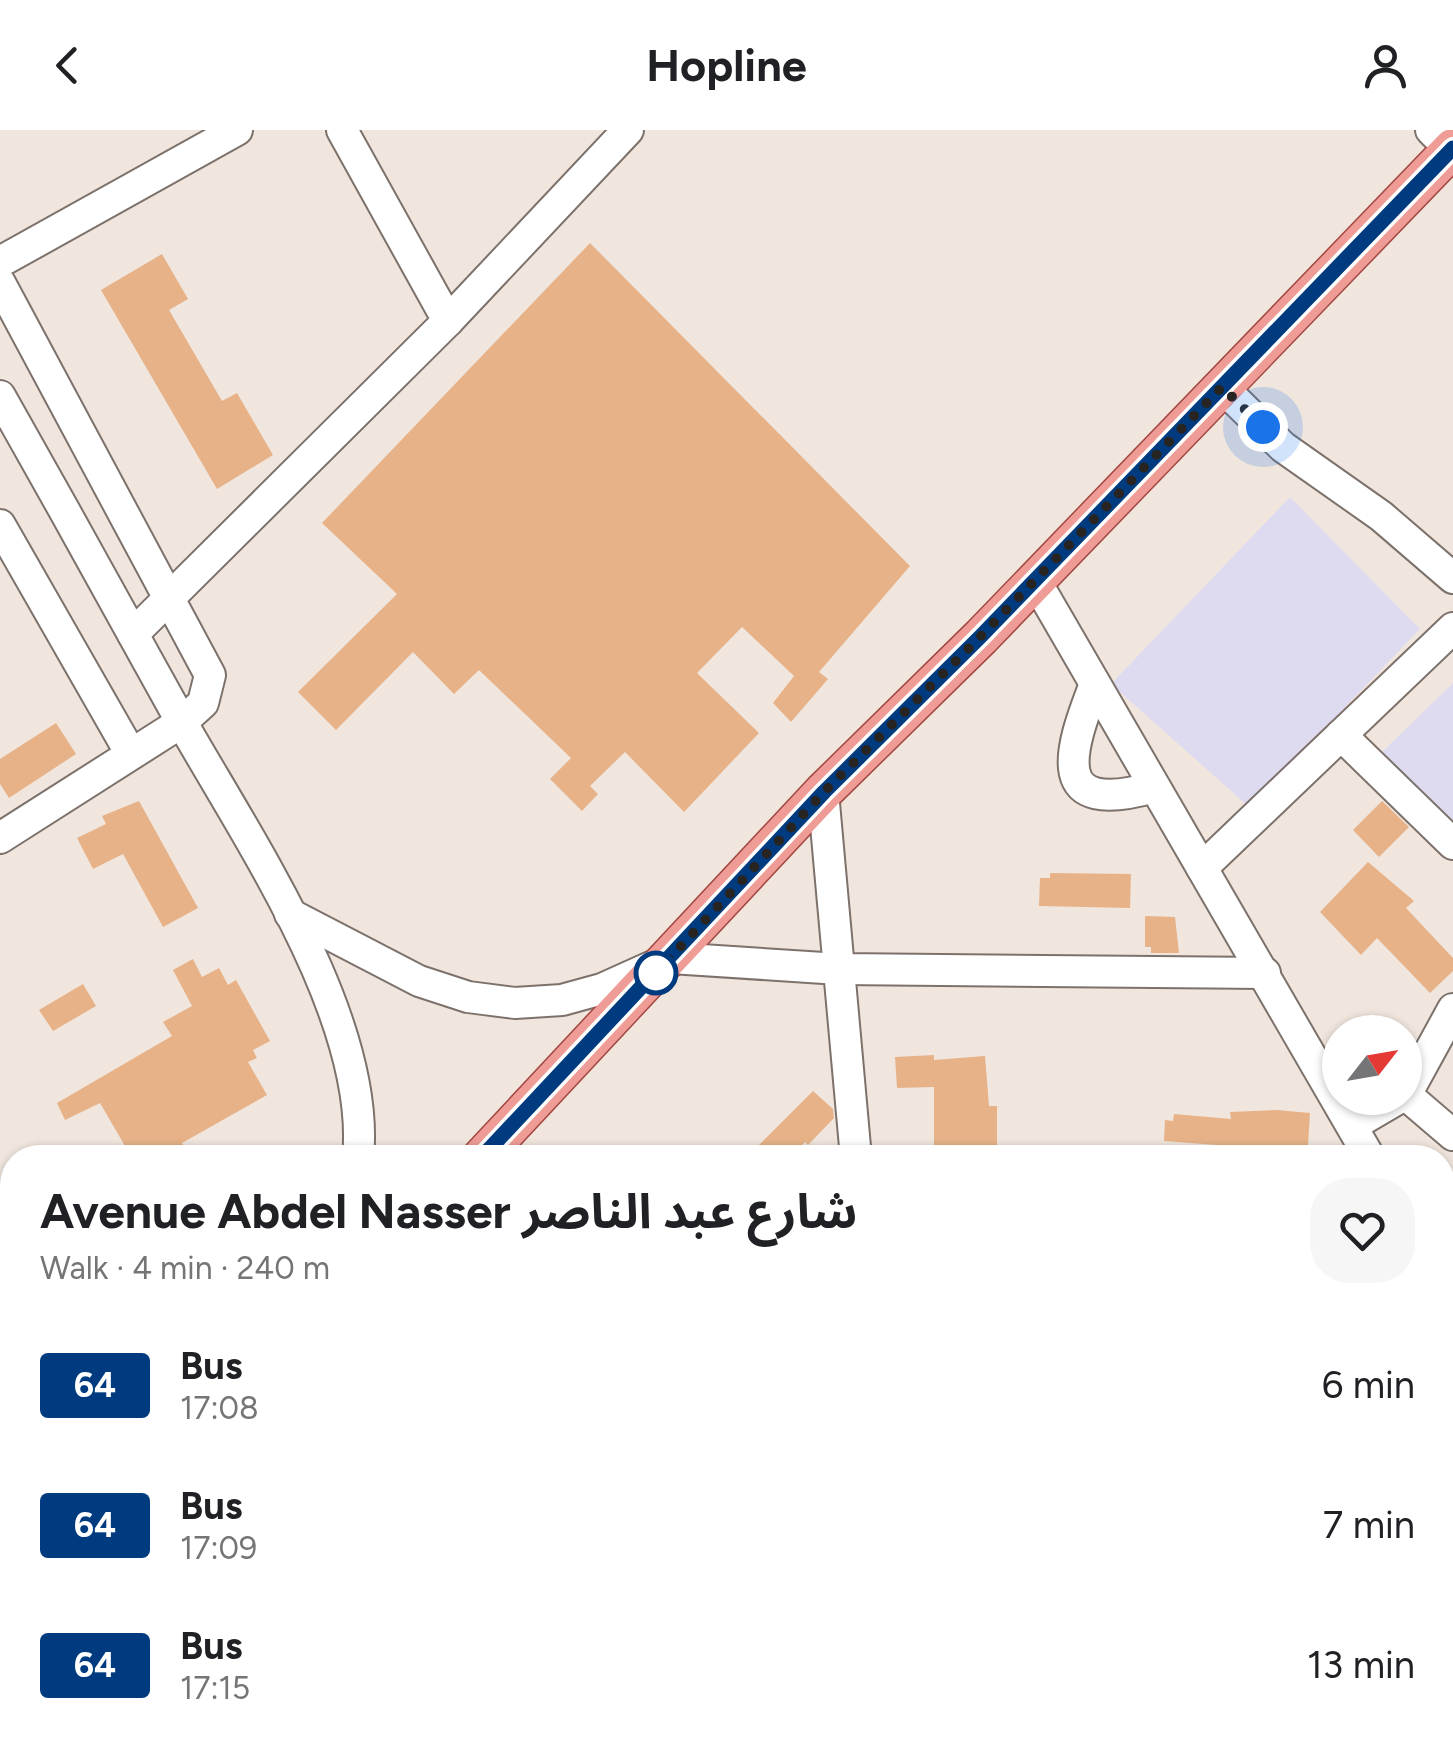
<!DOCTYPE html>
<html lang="en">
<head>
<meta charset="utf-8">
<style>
  :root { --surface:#fff; --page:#f6f6f6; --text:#202124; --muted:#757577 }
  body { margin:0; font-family:Figtree,"Noto Sans Arabic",sans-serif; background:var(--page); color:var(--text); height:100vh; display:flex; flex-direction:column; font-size:38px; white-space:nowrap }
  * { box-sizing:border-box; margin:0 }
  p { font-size:32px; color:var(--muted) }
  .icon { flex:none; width:55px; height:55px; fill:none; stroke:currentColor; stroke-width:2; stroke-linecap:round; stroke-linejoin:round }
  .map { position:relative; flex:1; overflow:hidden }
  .panel { position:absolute; left:0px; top:1015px; width:1455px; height:610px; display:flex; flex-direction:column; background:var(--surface); border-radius:40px 40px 0 0; box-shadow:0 2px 8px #0004 }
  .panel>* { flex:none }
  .badge { padding:0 20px; border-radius:8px; font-size:35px; line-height:65px }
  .needle { width:65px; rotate:59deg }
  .fabs { position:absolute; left:1322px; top:885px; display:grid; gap:20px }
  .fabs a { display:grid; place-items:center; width:100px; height:100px; border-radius:50%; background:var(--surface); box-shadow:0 2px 8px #0004; font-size:50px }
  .you { position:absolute; width:50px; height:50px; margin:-25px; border:8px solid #fff; border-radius:50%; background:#1a73e8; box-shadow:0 0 0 15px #1a73e833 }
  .map>.badge { position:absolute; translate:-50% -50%; box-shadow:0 0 0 5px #fff }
  .round { display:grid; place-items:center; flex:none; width:105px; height:105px; border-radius:40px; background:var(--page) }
  .headline { display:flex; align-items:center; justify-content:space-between; height:170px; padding:0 40px }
  h1 { font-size:48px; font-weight:700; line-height:75px }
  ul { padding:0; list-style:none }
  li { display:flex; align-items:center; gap:30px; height:140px; padding:0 40px }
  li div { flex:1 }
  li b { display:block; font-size:38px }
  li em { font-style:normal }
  li .badge { min-width:110px; font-weight:700; text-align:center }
  header { display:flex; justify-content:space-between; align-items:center; height:130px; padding:0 40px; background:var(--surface); font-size:45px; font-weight:700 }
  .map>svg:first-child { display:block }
  .commercial { fill:#dedbf1 }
  .building { fill:#e7b288 }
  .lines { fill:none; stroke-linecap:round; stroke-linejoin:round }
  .minor-casing { stroke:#7c726b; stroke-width:34 }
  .major-casing { stroke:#a34741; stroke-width:41 }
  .minor { stroke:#fff; stroke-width:30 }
  .major { stroke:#ef9c97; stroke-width:38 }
  .line-casing { stroke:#fff; stroke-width:22 }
  .line { stroke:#003b80; stroke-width:15 }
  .walk { stroke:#282421; stroke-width:10; stroke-dasharray:0 18 }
  .stop-dot { fill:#fff; stroke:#003b80; stroke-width:5 }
</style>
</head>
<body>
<header><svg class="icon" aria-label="back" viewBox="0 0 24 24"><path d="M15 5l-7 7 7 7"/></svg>Hopline<svg class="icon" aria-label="person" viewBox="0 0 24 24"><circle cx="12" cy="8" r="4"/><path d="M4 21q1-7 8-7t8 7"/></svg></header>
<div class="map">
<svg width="1453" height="1625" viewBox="0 0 1453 1625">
  <rect width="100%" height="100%" fill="#f0e6de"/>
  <!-- commercial -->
  <g class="commercial">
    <polygon points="1290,367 1420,499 1249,677 1111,554"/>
    <polygon points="1453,553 1453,691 1382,622"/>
  </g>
  <!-- building -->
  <g class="building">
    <polygon points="590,113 910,436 819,542 828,549 791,592 773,573 794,546 742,497 697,543 759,603 684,682 625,622 590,656 598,664 582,681 550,649 571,628 479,540 454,564 413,522 336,600 298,562 397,464 322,393"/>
    <polygon points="162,124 188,169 169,180 222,271 237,263 273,325 217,359 101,160"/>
    <polygon points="56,593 76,624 9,668 0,654 0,629"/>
    <polygon points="139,671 198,778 163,797 123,724 93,739 77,708 106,694 102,686"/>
    <polygon points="1382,671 1409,697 1379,727 1353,700"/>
    <polygon points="1368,732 1414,771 1406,778 1453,828 1453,841 1430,863 1377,808 1361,825 1320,782"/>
    <polygon points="1050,743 1131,744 1130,778 1039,776 1040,748 1050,748"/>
    <polygon points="1145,786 1175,787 1179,823 1151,823 1151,817 1145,817"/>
    <polygon points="193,829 202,847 219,838 228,855 236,850 270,911 253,920 257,928 248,932 267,965 182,1013 190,1028 132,1028 100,973 65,990 57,973 172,906 163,892 192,876 173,840"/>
    <polygon points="83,854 96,876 53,901 39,880"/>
    <polygon points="934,925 934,930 985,926 989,976 997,976 997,1021 934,1021 934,957 897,958 895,927"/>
    <polygon points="813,961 833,979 834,988 808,1015 805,1012 791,1028 746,1028"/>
    <polygon points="1277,980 1310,983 1308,1015 1246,1015 1245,1023 1217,1023 1217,1015 1164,1011 1165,990 1173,991 1174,984 1231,989 1230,982"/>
  </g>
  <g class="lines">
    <!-- minor casing -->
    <g class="minor-casing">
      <g id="minor">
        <polyline points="342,0 448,191"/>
        <polyline points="1431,0 1453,22"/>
        <polyline points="0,132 237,0"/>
        <polyline points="0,153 210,545 203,573 182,592 0,708"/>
        <polyline points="1222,257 1283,317 1381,386 1453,448"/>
        <path d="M0 266C61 374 121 482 181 591 247 708 372 889 358 1028"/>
        <polyline points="0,395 131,624"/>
        <polyline points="1035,450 1370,1028"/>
        <polyline points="133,504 448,191 628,0"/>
        <path d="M1095 554C1069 621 1047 688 1154 657"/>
        <polyline points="1341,605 1453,714"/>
        <polyline points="823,662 856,1028"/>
        <polyline points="1202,738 1453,498"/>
        <polyline points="290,784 419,851 468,867 515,873 562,870 602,859 671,828 839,839 1265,843"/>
        <polyline points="1407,963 1453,879"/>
        <polyline points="1405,964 1453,1005"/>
        <polyline points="1353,995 1399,968"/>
        <polyline points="1442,1167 1453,1187"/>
        <polyline points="1442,1334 1453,1334"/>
        <polyline points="0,1419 12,1434"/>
        <polyline points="1442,1579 1453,1578"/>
        <polyline points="609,1612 609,1625"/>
        <polyline points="863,1612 863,1625"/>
        <polyline points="104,1625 104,1612"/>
        <polyline points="347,1625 347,1612"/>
        <polyline points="1216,1625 1216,1612"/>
      </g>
    </g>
    <!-- major casing -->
    <g class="major-casing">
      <g id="major">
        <polyline points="481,1028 823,662 981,507 1453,18"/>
        <polyline points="0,1527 12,1513"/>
      </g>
    </g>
    <!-- minor -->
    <use href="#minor" class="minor"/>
    <!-- major -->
    <use href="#major" class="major"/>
  </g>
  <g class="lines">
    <!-- line casing -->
    <g class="line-casing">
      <polyline id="line" points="481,1028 824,662 981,506 1453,18"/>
    </g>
    <!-- line -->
    <use href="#line" class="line"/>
    <!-- walk -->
    <polyline class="walk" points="656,843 644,856 824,662 981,506 1222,257 1263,297"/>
  </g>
  <!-- markers -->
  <circle class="stop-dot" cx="656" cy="843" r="20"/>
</svg>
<div class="fabs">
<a><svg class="needle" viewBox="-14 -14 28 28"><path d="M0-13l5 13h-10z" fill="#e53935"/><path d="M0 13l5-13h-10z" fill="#757577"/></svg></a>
</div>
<div class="you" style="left:1263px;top:297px"></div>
<section class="panel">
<div class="headline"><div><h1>Avenue Abdel Nasser شارع عبد الناصر</h1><p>Walk · 4 min · 240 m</p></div><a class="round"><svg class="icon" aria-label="heart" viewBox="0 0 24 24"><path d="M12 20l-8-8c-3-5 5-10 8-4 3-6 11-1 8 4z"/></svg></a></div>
<ul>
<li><span class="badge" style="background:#003b80;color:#fff">64</span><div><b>Bus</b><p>17:08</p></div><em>6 min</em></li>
<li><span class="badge" style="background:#003b80;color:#fff">64</span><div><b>Bus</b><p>17:09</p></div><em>7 min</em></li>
<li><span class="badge" style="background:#003b80;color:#fff">64</span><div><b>Bus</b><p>17:15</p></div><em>13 min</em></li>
</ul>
</section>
</div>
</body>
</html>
